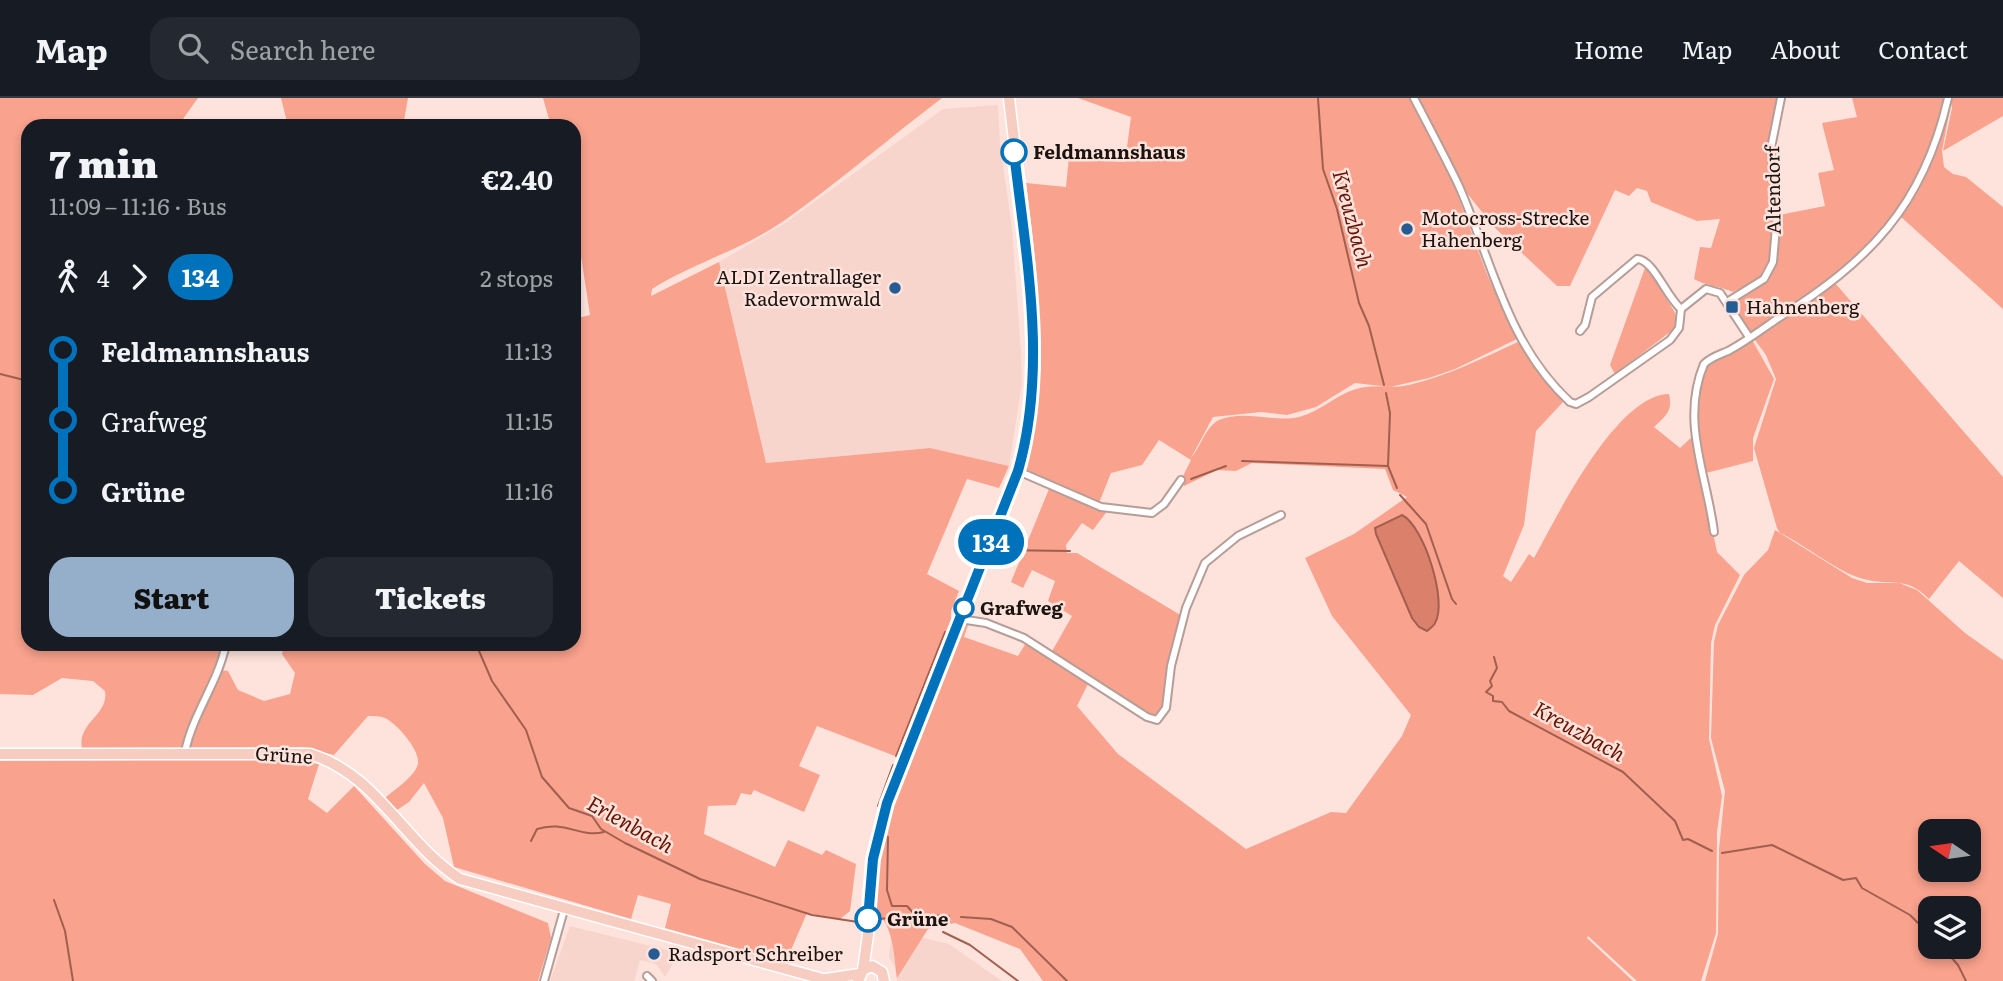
<!DOCTYPE html>
<html lang="en">
<head>
<meta charset="utf-8">
<style>
  :root { --surface:#171b24; --page:#242831; --text:#f1f3f6; --muted:#9ea1a6; --line:#363941; --accent:#95afca }
  body { margin:0; font-family:Literata,serif; background:var(--page); color:var(--text); height:100vh; display:flex; flex-direction:column; font-size:26px; white-space:nowrap }
  * { box-sizing:border-box; margin:0 }
  p { font-size:23px; color:var(--muted) }
  .icon { flex:none; width:38px; height:38px; fill:none; stroke:currentColor; stroke-width:2; stroke-linecap:round; stroke-linejoin:round }
  .map { position:relative; flex:1; overflow:hidden }
  .panel { position:absolute; left:21px; top:21px; width:560px; height:532px; display:flex; flex-direction:column; background:var(--surface); border-radius:21px; box-shadow:0 4px 10px #0003 }
  .panel>* { flex:none }
  .badge { padding:0 14px; border-radius:23px; font-size:24px; line-height:46px }
  .needle { width:46px; rotate:283deg }
  .tools { position:absolute; left:1918px; top:721px; display:grid; gap:14px }
  .tools a { display:grid; place-items:center; width:63px; height:63px; border-radius:14px; background:var(--surface); box-shadow:0 4px 10px #0003; font-size:35px }
  .map>.badge { position:absolute; translate:-50% -50%; box-shadow:0 0 0 4px #fff }
  .legs { display:flex; align-items:center; gap:10px; height:77px; padding:0 28px; font-size:23px }
  .legs p { margin-inline-start:auto }
  .headline { display:flex; align-items:center; justify-content:space-between; height:119px; padding:0 28px }
  h1 { font-size:38px; font-weight:800; line-height:52px }
  .button { display:flex; gap:14px; margin-top:auto; padding:14px 28px }
  .button a { flex:1; height:80px; border-radius:21px; background:var(--accent); color:#111; font-size:28px; font-weight:800; line-height:80px; text-align:center }
  .button a+a { background:var(--page); color:var(--text) }
  ul { padding:0 28px; list-style:none }
  li { display:flex; align-items:center; gap:24px; height:70px; font-size:26px }
  li i { display:grid; place-items:center; width:10px; height:100%; margin:0 9px; background:currentColor }
  li i::after { content:''; width:18px; height:18px; margin:-9px; border:5px solid; border-radius:50%; background:var(--surface) }
  li p { margin-inline-start:auto }
  li:first-child i { background:linear-gradient(#0000 50%,currentColor 0) }
  li:last-child i { background:linear-gradient(currentColor 50%,#0000 0) }
  header { display:flex; align-items:center; gap:42px; box-sizing:border-box; height:98px; padding:0 35px; background:var(--surface); border-bottom:2px solid var(--line) }
  header strong { font-size:33px }
  nav { display:flex; gap:38px; margin-inline-start:auto; font-size:24px }
  .search { width:490px; height:63px; background:var(--page); display:flex; align-items:center; gap:18px; box-sizing:border-box; padding:0 24px; border-radius:21px; color:var(--muted); font-size:26px }
  .map>svg:first-child { display:block }
  .built { fill:#f7d5cc }
  .green { fill:#f9a28d; fill-rule:evenodd }
  .water { fill:#db806a; stroke:#a15f4f; stroke-width:2 }
  .lines { fill:none; stroke-linecap:round; stroke-linejoin:round }
  .stream { stroke:#a15f4f; stroke-width:2 }
  .minor-casing { stroke:#b69d97; stroke-width:10 }
  .primary-casing { stroke:#fff; stroke-width:13 }
  .minor { stroke:#fff; stroke-width:6 }
  .primary { stroke:#f7cdc2; stroke-width:10 }
  .line-1-casing { stroke:#fff; stroke-width:16 }
  .line-1 { stroke:#0072bc; stroke-width:10 }
  .stop-1-dot { fill:#fff; stroke:#0072bc; stroke-width:3.5 }
  .poi-dot { fill:#255c94; stroke:#fee3dd; stroke-width:2.5 }
  .labels { text-anchor:middle; stroke-width:5; stroke-linejoin:round; paint-order:stroke }
  .stop-label { font-size:19px; font-weight:bold; fill:#1b1310; stroke:#fee3dd; text-anchor:start }
  .street-label { font-size:19px; fill:#1b1310; stroke:#fee3dd }
  .poi-label { font-size:19px; fill:#1b1310; stroke:#fee3dd; text-anchor:start }
  .water-label { font-size:21px; font-style:italic; fill:#671502; stroke:#fee3dd }
</style>
</head>
<body>
<header>
<strong>Map</strong>
<div class="search"><svg class="icon" aria-label="search" viewBox="0 0 24 24"><circle cx="10" cy="10" r="6"/><path d="M15 15l6 6"/></svg>Search here</div>
<nav><a>Home</a><a>Map</a><a>About</a><a>Contact</a></nav>
</header>
<div class="map">
<svg width="2003" height="883" viewBox="0 0 2003 883">
  <rect width="100%" height="100%" fill="#fee3dd"/>
  <!-- built -->
  <g class="built">
    <polygon points="998,7 1000,46 1012,130 1021,254 1022,286 1009,368 930,350 765,365 719,164 785,125 943,11"/>
    <polygon points="570,828 679,855 665,879 656,866 640,862 634,883 550,883"/>
    <polygon points="892,832 949,846 1002,883 897,883 895,870 889,859"/>
  </g>
  <!-- green -->
  <g class="green">
    <path d="M0 0H198L178 28H28V546H224L219 572 228 573 238 592 264 603 290 596 295 575 282 556 284 546H574V221L590 217 574 112V28H551L543 0H942C889 40 839 84 785 122 744 151 693 165 652 191L651 198 719 164 766 365 930 350 1009 368 999 390 967 381 927 476 959 493 951 513V523L895 658 817 628 799 668 820 677 804 714 754 692 751 697 741 695 736 707 708 708 704 736 775 769 788 742 822 757 826 752 856 766 850 813 840 821 807 815 788 859 765 858 665 830 671 806 638 797 631 821 454 769 443 720 424 685 409 704 397 712 385 700C395 691 411 681 417 669 424 655 396 625 385 620 380 618 373 618 368 618L334 657 303 649 82 650C77 625 109 617 105 593L93 583 62 580 33 597 0 596Z"/>
    <polygon points="281,0 408,0 403,28 288,28"/>
    <path d="M1078 0H1410L1454 87 1486 174 1517 241 1455 271 1429 280 1390 289 1355 285 1316 309 1287 317 1261 314 1213 319 1191 360C1200 350 1206 328 1219 322 1245 311 1273 325 1299 319 1320 314 1335 297 1356 291 1372 286 1392 291 1409 287 1447 278 1483 260 1518 244L1563 304 1536 333 1524 427 1503 478 1511 484 1529 456 1534 460C1558 417 1616 297 1669 296 1673 313 1666 318 1654 329L1680 350 1693 338 1717 454 1740 477 1715 527 1711 545 1709 641 1722 698 1717 734 1716 835 1701 883H1637L1588 838 1587 840 1633 883H1043L1020 851 955 825 928 831 897 880C894 859 894 825 874 813L876 765 895 696 962 526 968 527 964 539 1018 558 1027 543 1089 584 1077 608 1118 656 1246 751 1331 714 1346 715 1402 638 1411 617 1332 518 1305 460 1354 436 1407 399 1393 392 1385 371 1252 365 1236 373 1217 372 1184 388 1181 382 1191 362 1159 342 1142 367 1111 375 1099 405 1025 371 1036 323 1041 267 1026 85 1066 89 1069 59 1125 64 1131 19ZM1376 431 1431 467 1439 511 1435 526 1412 520Z"/>
    <path d="M1417 0H1777L1769 50 1775 119 1770 170 1760 180 1733 194C1720 188 1706 188 1694 181L1700 149 1711 150 1720 121 1697 123 1651 104 1647 93 1637 90 1629 98 1615 92 1570 188H1557L1493 128 1463 90Z"/>
    <polygon points="1852,0 1947,0 1924,74 1903,108 1851,168 1750,238 1728,204 1770,174 1779,117 1825,108 1818,75 1834,72 1822,25 1857,19"/>
    <polygon points="1950,0 2003,0 2003,18 1943,53 1952,10"/>
    <path d="M1949 5 1950 11 1942 53 1944 69 1953 76 1966 79 2003 109V211L1900 118C1921 82 1942 47 1949 5Z"/>
    <polygon points="1646,167 1674,213 1677,220 1674,231 1615,276 1610,267"/>
    <path d="M1835 185 2003 379V500L1959 463 1929 501C1906 478 1896 488 1868 482 1840 477 1808 448 1780 435L1777 430 1754 350 1776 281 1766 257 1752 238Z"/>
    <polygon points="1751,240 1774,281 1753,340 1753,363 1702,376 1695,307 1705,266"/>
    <polygon points="1049,391 1108,412 1093,432 1082,425 1066,447 1067,455 1077,455 1182,518 1165,605 1159,618 1148,617 1051,555 1072,518 1048,503 1055,483 1032,472 1023,490 1011,484"/>
    <path d="M1775 432 1852 480 1867 485H1899L1917 492 1965 535 2003 562V883H1705L1718 836 1719 751 1725 693 1711 640 1714 544 1718 527 1744 477 1768 452ZM1930 733H1969V772H1930ZM1969 810V849H1930V810Z"/>
    <polygon points="278,661 319,666 308,701 327,715 354,688 425,766 445,783 548,825 551,840 538,883 0,883 0,663"/>
  </g>
  <!-- water -->
  <path class="water" d="M1402 417C1424 428 1448 504 1435 525 1435 527 1428 532 1427 533L1419 529 1412 520 1376 436 1375 430Z"/>
  <g class="lines">
    <!-- stream -->
    <g class="stream">
      <polyline points="1318,0 1323,71 1337,111 1359,205 1369,228 1384,287"/>
      <polyline points="0,276 28,283"/>
      <polyline points="1386,295 1390,315 1388,368 1397,390"/>
      <polyline points="1242,363 1388,368"/>
      <polyline points="1191,381 1226,368"/>
      <polyline points="1400,397 1426,426 1452,501 1456,506"/>
      <polyline points="1001,452 1070,453"/>
      <polyline points="476,546 492,583 526,632 542,679 569,710 592,718 601,731 625,745 700,781 812,817 858,824"/>
      <polyline points="1494,559 1497,570 1490,583 1492,588 1486,594 1493,598 1493,603 1502,604 1509,613 1623,674 1675,723 1683,742 1688,741 1712,753"/>
      <polyline points="896,658 945,534"/>
      <polyline points="878,708 893,667"/>
      <polyline points="888,739 887,792 892,808 907,808 915,817"/>
      <path d="M531 743 537 731C565 722 579 740 604 734"/>
      <polyline points="1722,755 1772,747 1843,782 1856,780 1862,790 1910,817 1930,837"/>
      <polyline points="54,802 65,833 73,883"/>
      <polyline points="961,819 991,821 1012,829 1067,883"/>
      <polyline points="880,821 915,817 949,818"/>
      <polyline points="943,834 970,847 1018,883"/>
      <polyline points="1942,849 1958,867 1966,883"/>
    </g>
    <!-- minor casing -->
    <g class="minor-casing">
      <g id="minor">
        <path d="M1414 0C1429 29 1444 57 1458 86 1492 162 1506 245 1570 304L1576 306 1589 299 1670 242 1679 230 1681 211 1706 191 1720 195 1749 239"/>
        <polyline points="1727,204 1764,181 1773,164 1777,117 1771,50 1781,0"/>
        <path d="M1580 233 1585 227 1592 199 1637 161C1654 162 1665 197 1681 211"/>
        <polyline points="1018,373 1101,409 1152,415 1164,406 1181,382"/>
        <path d="M1714 434C1707 377 1680 323 1704 266 1711 259 1719 257 1728 253 1745 244 1761 232 1777 221 1869 163 1923 109 1948 0"/>
        <polyline points="960,521 986,525 1024,540 1147,619 1157,622 1166,610 1171,568 1186,510 1205,465 1238,438 1281,417"/>
        <path d="M185 654C193 615 218 585 226 546"/>
        <polyline points="647,878 652,883"/>
        <polyline points="544,883 564,812"/>
      </g>
    </g>
    <!-- primary casing -->
    <g class="primary-casing">
      <g id="primary">
        <path d="M0 656H310C378 677 402 743 460 781L830 883"/>
        <path d="M863 872 868 837 873 761 887 705 1018 373C1051 255 1022 121 1009 0"/>
        <polyline points="826,881 859,876"/>
        <polyline points="858,883 863,872 872,868 882,874 884,883"/>
      </g>
    </g>
    <!-- minor -->
    <use href="#minor" class="minor"/>
    <!-- primary -->
    <use href="#primary" class="primary"/>
  </g>
  <g class="lines">
    <!-- line-1 casing -->
    <g class="line-1-casing">
      <path id="line-1" d="M868 821 873 761 887 705 1018 373C1048 268 1026 160 1014 54"/>
    </g>
    <!-- line-1 -->
    <use href="#line-1" class="line-1"/>
  </g>
  <!-- markers -->
  <g class="stop-1-dot">
    <circle cx="1014" cy="54" r="12"/>
    <circle cx="964" cy="510" r="9"/>
    <circle cx="868" cy="821" r="12"/>
  </g>
  <g class="poi-dot">
    <circle cx="1407" cy="131" r="7"/>
    <circle cx="895" cy="190" r="7"/>
    <rect x="1725" y="202" width="14" height="14" rx="3.5"/>
    <circle cx="654" cy="856" r="7"/>
  </g>
  <g class="labels">
    <!-- stop labels -->
    <g class="stop-label">
      <text x="1033" y="61">Feldmannshaus</text>
      <text x="980" y="517">Grafweg</text>
      <text x="887" y="828">Grüne</text>
    </g>
    <!-- street labels -->
    <g class="street-label">
      <text transform="translate(1773 92) rotate(-91)" y="7">Altendorf</text>
      <text transform="translate(284 657) rotate(4)" y="7">Grüne</text>
    </g>
    <!-- poi labels -->
    <g class="poi-label">
      <text x="1421" y="127">Motocross-Strecke<tspan x="1421" dy="22">Hahenberg</tspan></text>
      <text x="881" y="186" text-anchor="end">ALDI Zentrallager<tspan x="881" dy="22">Radevormwald</tspan></text>
      <text x="1746" y="216">Hahnenberg</text>
      <text x="668" y="863">Radsport Schreiber</text>
    </g>
    <!-- water labels -->
    <g class="water-label">
      <text transform="translate(1352 121) rotate(75)" y="7">Kreuzbach</text>
      <text transform="translate(1579 634) rotate(29)" y="7">Kreuzbach</text>
      <text transform="translate(630 727) rotate(29)" y="7">Erlenbach</text>
    </g>
  </g>
</svg>
<div class="tools">
<a><svg class="needle" viewBox="-14 -14 28 28"><path d="M0-13l5 13h-10z" fill="#e53935"/><path d="M0 13l5-13h-10z" fill="#9ea1a6"/></svg></a>
<a><svg class="icon" aria-label="layers" viewBox="0 0 24 24"><path d="M12 4l9 5-9 5-9-5zM3 14l9 5 9-5"/></svg></a>
</div>
<b class="badge" style="left:991px;top:444px;background:#0072bc;color:#fff">134</b>
<section class="panel">
<div class="headline"><div><h1>7 min</h1><p>11:09 – 11:16 · Bus</p></div><b>€2.40</b></div>
<div class="legs"><svg class="icon" aria-label="walk" viewBox="0 0 24 24"><circle cx="13" cy="4" r="2"/><path d="M13 8l-2 6 4 7M11 14l-3 7M7 12l3-4h3l4 4"/></svg>4<svg class="icon" aria-label="forward" viewBox="0 0 24 24"><path d="M9 5l7 7-7 7"/></svg><b class="badge" style="background:#0072bc;color:#fff">134</b><p>2 stops</p></div>
<ul>
<li><i style="color:#0072bc"></i><b>Feldmannshaus</b><p>11:13</p></li>
<li><i style="color:#0072bc"></i><span>Grafweg</span><p>11:15</p></li>
<li><i style="color:#0072bc"></i><b>Grüne</b><p>11:16</p></li>
</ul>
<div class="button"><a>Start</a><a>Tickets</a></div>
</section>
</div>
</body>
</html>
